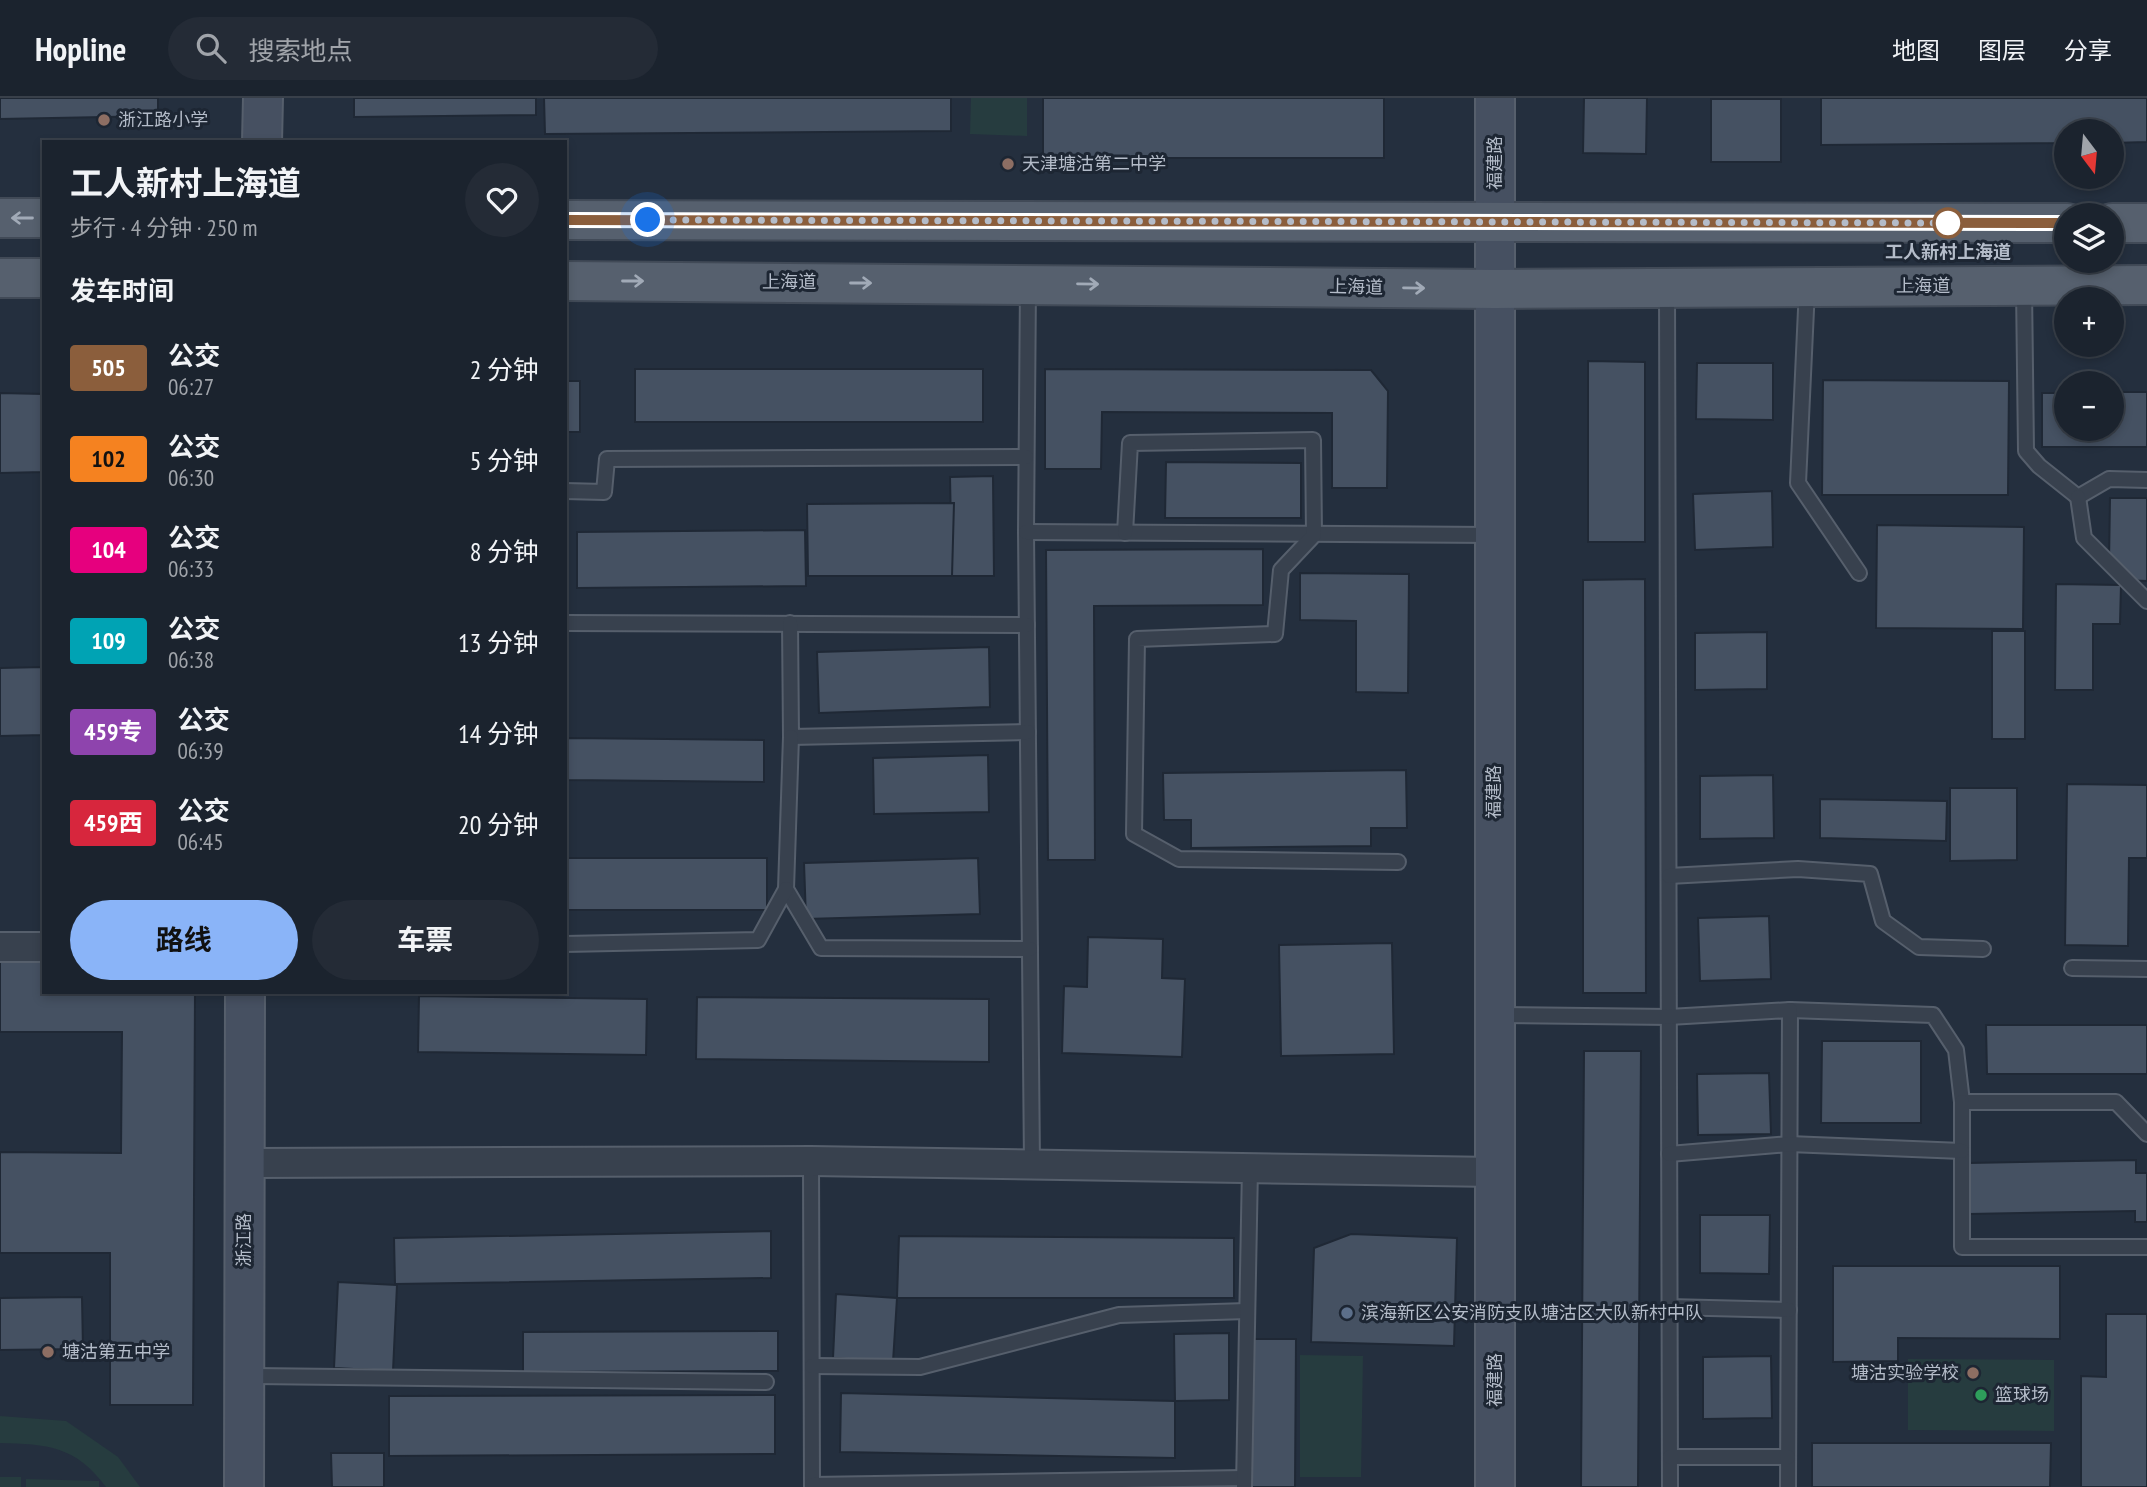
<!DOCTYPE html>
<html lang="zh">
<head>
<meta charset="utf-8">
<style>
  :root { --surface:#1b232e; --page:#242b36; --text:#f1f3f6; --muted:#a0a4aa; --line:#39404a; --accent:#8ab4f8 }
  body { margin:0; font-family:"PT Sans Narrow","Noto Sans SC",sans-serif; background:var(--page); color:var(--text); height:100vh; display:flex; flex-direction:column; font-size:26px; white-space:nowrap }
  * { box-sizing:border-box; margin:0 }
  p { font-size:23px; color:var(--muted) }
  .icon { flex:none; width:38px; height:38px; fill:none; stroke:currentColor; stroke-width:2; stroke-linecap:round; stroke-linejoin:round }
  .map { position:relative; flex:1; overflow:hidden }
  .panel { position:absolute; left:42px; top:42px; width:525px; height:854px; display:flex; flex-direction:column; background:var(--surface); border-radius:0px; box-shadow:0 4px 10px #0003,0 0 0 2px var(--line) }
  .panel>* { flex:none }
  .badge { padding:0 14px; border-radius:5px; font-size:24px; line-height:46px }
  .needle { width:46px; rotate:164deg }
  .tools { position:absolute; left:2054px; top:21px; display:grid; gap:14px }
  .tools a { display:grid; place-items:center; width:70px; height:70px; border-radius:50%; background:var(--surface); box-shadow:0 4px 10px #0003,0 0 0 2px var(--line); font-size:35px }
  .you { position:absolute; width:35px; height:35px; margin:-18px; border:5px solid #fff; border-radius:50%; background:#1a73e8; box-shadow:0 0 0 10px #1a73e833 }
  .map>.badge { position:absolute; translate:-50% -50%; box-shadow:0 0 0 4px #fff }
  h2 { padding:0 28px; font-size:26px; line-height:63px }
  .round { display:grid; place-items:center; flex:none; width:74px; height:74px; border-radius:37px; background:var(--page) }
  .overview { display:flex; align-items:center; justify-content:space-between; height:119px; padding:0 28px }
  h1 { font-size:33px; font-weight:700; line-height:52px }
  .primary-button { display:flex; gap:14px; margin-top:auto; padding:14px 28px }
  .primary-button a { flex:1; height:80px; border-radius:42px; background:var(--accent); color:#111; font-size:28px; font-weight:700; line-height:80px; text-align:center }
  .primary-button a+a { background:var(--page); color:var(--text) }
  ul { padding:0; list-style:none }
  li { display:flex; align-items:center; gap:21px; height:91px; padding:0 28px }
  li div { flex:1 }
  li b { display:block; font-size:26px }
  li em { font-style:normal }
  li .badge { min-width:77px; font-weight:700; text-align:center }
  header { display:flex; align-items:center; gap:42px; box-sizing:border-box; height:98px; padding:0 35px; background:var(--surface); border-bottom:2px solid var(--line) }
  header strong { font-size:33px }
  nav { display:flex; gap:38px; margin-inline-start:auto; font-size:24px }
  .search { width:490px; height:63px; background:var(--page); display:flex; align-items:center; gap:18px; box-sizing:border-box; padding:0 24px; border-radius:38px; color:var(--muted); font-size:26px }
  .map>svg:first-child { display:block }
  .green { fill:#263c3f }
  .building { fill:#455162; stroke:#1f2835; stroke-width:2 }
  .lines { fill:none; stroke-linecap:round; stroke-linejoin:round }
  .lane-casing { stroke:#565f6c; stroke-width:18 }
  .street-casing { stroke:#565f6c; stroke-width:32 }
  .secondary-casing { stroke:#565f6c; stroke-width:42 }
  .primary-casing { stroke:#414a57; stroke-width:42 }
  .lane { stroke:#38414e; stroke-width:14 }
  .street { stroke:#38414e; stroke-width:28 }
  .secondary { stroke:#465061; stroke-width:38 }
  .primary { stroke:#56606e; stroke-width:38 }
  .oneway { stroke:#a1aab7 }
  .line-casing { stroke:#fff; stroke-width:16 }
  .line { stroke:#8b5e3c; stroke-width:10 }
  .walk { stroke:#b4bcc9; stroke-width:7; stroke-dasharray:0 12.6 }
  .education-dot { fill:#8d6e63; stroke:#1d2633; stroke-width:2.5 }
  .stop-dot { fill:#fff; stroke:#8b5e3c; stroke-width:3.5 }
  .service-dot { fill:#5c6f8a; stroke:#1d2633; stroke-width:2.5 }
  .leisure-dot { fill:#2e9e5b; stroke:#1d2633; stroke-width:2.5 }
  .labels { text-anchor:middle; stroke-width:6; stroke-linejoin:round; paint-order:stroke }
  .poi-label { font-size:18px; fill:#b4bcc9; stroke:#1d2633; text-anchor:start }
  .street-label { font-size:18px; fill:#b4bcc9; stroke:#1d2633 }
  .stop-label { font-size:18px; font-weight:bold; fill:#b4bcc9; stroke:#1d2633 }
</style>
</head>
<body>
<header>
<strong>Hopline</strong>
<div class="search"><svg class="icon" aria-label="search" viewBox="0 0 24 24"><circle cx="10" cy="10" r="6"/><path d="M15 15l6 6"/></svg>搜索地点</div>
<nav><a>地图</a><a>图层</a><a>分享</a></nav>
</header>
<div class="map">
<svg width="2147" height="1389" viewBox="0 0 2147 1389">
  <rect width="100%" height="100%" fill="#242f3e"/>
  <!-- green -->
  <g class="green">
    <polygon points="971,0 1027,0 1027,38 970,36"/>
    <polygon points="1300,1257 1363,1258 1361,1379 1300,1379"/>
    <polygon points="1908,1261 2054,1262 2054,1333 1908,1332"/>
    <path d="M0 1318 66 1323 118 1359 140 1389H106C76 1348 47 1346 0 1345Z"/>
    <rect x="0" y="1379" width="21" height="10"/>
    <polygon points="26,1381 99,1383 99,1389 26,1389"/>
  </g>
  <!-- building -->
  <g class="building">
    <polygon points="0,0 158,0 158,18 0,21"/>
    <polygon points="354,0 536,0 536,17 354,19"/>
    <polygon points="544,0 951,0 951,33 545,36"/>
    <rect x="1043" y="0" width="341" height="60"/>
    <polygon points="1584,0 1647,0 1646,56 1583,55"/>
    <polygon points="1821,0 2147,0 2147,44 2112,45 2112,33 2067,33 2067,45 1821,47"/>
    <rect x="1711" y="1" width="70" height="63"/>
    <polygon points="1588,263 1645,264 1645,444 1588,444"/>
    <polygon points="1697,265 1773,265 1773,322 1696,321"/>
    <rect x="635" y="271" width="348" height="53"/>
    <polygon points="1045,271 1371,272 1388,293 1387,390 1332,390 1332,315 1102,314 1101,371 1045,371"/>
    <polygon points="1823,282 2009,283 2008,397 1822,397"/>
    <rect x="565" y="283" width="15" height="51"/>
    <polygon points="2112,294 2147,294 2147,349 2042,349 2042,295 2067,295 2067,331 2112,331"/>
    <polygon points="0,295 44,296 44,374 0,375"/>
    <polygon points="1166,364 1301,365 1301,420 1165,420"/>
    <polygon points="993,378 994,478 952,478 950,379"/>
    <polygon points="1772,393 1773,449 1695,452 1693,396"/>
    <polygon points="2110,400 2147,400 2147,483 2121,482 2109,465"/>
    <polygon points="954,405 952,478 808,478 807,406"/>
    <polygon points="1877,427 2024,429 2023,531 1876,530"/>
    <polygon points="805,432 806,488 577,490 577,434"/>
    <polygon points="1263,451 1263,507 1094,508 1095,762 1048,762 1046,452"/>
    <polygon points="1300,475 1409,476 1408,595 1356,594 1356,523 1300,522"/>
    <polygon points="1645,481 1646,895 1583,895 1583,482"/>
    <polygon points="2056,486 2121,487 2120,526 2093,526 2093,592 2055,592"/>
    <rect x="1992" y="533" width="33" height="108"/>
    <polygon points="1767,534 1767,591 1695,592 1695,535"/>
    <polygon points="989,549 990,609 819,615 817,554"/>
    <polygon points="44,569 44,637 0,638 0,570"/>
    <polygon points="568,640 764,642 764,684 567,682"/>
    <polygon points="988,657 989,714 874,716 873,660"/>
    <polygon points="1406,672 1407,730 1371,730 1371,748 1191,750 1191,722 1164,722 1163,675"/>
    <polygon points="1773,677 1774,740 1700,741 1700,678"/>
    <polygon points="2067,686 2147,687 2147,760 2129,760 2128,848 2065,847"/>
    <polygon points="1950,690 2017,690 2017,762 1950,763"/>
    <polygon points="1820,701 1947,703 1946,743 1820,740"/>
    <rect x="565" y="760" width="202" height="52"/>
    <polygon points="978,760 980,816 806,821 804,765"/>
    <polygon points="1769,818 1771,881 1700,883 1698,820"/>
    <polygon points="1088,839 1163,841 1162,880 1185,881 1182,959 1062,955 1064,888 1087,889"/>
    <polygon points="1392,845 1394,956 1281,958 1279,847"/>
    <polygon points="0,864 44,864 44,894 195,894 193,1307 110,1307 110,1155 0,1155 0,1054 121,1055 122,934 0,934"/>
    <polygon points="419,898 647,901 646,957 418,954"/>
    <polygon points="697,899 989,901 989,964 696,961"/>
    <polygon points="1986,927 2147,927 2147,976 1987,976"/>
    <polygon points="1822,943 1921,943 1921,1025 1821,1025"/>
    <polygon points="1584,953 1641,953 1638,1389 1581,1389"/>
    <polygon points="1769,975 1771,1036 1698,1037 1697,976"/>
    <polygon points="2136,1062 2136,1075 2147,1075 2147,1124 2135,1124 2135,1113 1969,1116 1968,1065"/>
    <polygon points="1700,1117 1770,1117 1769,1176 1700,1175"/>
    <polygon points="771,1133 771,1180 395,1186 394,1140"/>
    <polygon points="1351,1136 1457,1140 1454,1248 1311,1244 1314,1150"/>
    <polygon points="899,1138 1234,1140 1234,1200 897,1200"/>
    <polygon points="1833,1168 2060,1168 2060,1241 1898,1240 1898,1263 1833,1264"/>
    <polygon points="338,1184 397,1187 393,1273 334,1270"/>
    <polygon points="836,1196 897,1200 893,1264 833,1260"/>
    <polygon points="82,1199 83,1251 0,1252 0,1200"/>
    <polygon points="2106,1216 2147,1216 2147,1389 2081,1389 2081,1278 2106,1279"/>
    <polygon points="778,1233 778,1273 523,1274 523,1234"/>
    <polygon points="1229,1235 1229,1302 1175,1303 1174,1236"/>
    <polygon points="1249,1241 1296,1241 1295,1389 1248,1389"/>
    <polygon points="1771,1258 1772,1320 1703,1321 1703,1259"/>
    <polygon points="841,1295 1175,1303 1175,1360 840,1354"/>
    <polygon points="775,1297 775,1356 389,1358 389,1298"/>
    <polygon points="1812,1345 2051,1345 2050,1389 1812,1389"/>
    <polygon points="331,1355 384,1355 384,1389 332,1389"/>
  </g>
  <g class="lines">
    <!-- lane casing -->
    <g class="lane-casing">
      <g id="lane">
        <polyline points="1028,187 1026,434 1032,1066"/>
        <polyline points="1807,190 1798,385 1859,475"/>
        <polyline points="2024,190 2026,353 2039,368 2078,399 2109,381 2147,382"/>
        <polyline points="1667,191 1670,1389"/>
        <polyline points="565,393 604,394 607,361 1026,359"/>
        <polyline points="2078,399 2084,440 2147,503"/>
        <polyline points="1026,434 1493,437"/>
        <polyline points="1125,435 1130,345 1313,342 1314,437 1281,472 1275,536 1137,541 1134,736 1179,761 1398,764"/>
        <polyline points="565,525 1027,527"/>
        <polyline points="790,525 791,639 1028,634"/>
        <polyline points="791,639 786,791 821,850 1030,851"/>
        <polyline points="1669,778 1798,771 1870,776 1883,823 1919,849 1983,851"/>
        <polyline points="565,846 758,842 786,791"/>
        <polyline points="2072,870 2147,871"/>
        <polyline points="1790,912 1933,917 1956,952 1962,1004 2116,1004 2147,1036"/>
        <polyline points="1496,917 1669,919 1790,912 1788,1389"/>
        <polyline points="1962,1004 1962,1149 2147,1149"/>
        <polyline points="1669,1056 1789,1046 1962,1053"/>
        <polyline points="811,1063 812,1389"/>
        <polyline points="1669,1209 1789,1212"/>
        <polyline points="812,1268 920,1269 1119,1217 1247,1213"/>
        <polyline points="246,1278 766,1284"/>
        <polyline points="1670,1359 1788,1359"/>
        <polyline points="812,1387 1244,1380"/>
        <polyline points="1244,1389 1250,1069"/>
      </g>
    </g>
    <!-- street casing -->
    <g class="street-casing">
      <g id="street">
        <polyline points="0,849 44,849"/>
        <polyline points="244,1065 811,1063 1495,1074"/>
      </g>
    </g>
    <!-- secondary casing -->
    <g class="secondary-casing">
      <g id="secondary">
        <polyline points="262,44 263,0"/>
        <polyline points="244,1389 245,894"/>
        <polyline points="1495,1389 1495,0"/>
      </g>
    </g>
    <!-- primary casing -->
    <g class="primary-casing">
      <g id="primary">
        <polyline points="0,120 44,120"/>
        <polyline points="565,122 2067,125"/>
        <polyline points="2112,125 2147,125"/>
        <polyline points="0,180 44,180"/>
        <polyline points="565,183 1495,191 2147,187"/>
      </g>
    </g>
    <!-- lane -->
    <use href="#lane" class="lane"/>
    <!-- street -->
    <use href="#street" class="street"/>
    <!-- secondary -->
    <use href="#secondary" class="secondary"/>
    <!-- primary -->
    <use href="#primary" class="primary"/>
  </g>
  <!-- one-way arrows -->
  <defs><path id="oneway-shaft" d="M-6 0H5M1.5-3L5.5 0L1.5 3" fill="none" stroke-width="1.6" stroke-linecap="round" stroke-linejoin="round" transform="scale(1.75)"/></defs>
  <g class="oneway">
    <use href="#oneway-shaft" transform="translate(22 120) rotate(-180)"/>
    <use href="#oneway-shaft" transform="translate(633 183)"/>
    <use href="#oneway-shaft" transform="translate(861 185)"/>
    <use href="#oneway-shaft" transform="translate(1088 186) rotate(1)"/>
    <use href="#oneway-shaft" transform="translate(1414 190) rotate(1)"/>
  </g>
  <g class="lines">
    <!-- line casing -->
    <g class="line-casing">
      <polyline id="line" points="565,122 2067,125"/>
    </g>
    <!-- line -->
    <use href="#line" class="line"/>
    <!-- walk -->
    <polyline class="walk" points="648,122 1956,125 1948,125"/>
  </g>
  <!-- markers -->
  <g class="education-dot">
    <circle cx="104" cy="22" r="7"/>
    <circle cx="1008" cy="66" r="7"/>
    <circle cx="48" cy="1254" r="7"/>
    <circle cx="1973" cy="1275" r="7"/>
  </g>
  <circle class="stop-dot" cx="1948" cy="125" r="14"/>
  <circle class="service-dot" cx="1347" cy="1215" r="7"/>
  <circle class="leisure-dot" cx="1981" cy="1297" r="7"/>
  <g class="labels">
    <!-- poi labels -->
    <g class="poi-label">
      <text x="118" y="28">浙江路小学</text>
      <text x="1022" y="72">天津塘沽第二中学</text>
      <text x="1361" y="1221">滨海新区公安消防支队塘沽区大队新村中队</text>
      <text x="62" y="1260">塘沽第五中学</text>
      <text x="1959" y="1281" text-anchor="end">塘沽实验学校</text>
      <text x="1995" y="1303">篮球场</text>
    </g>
    <!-- street labels -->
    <g class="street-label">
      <text transform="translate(1495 65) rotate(-90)" y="6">福建路</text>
      <text x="789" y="190">上海道</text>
      <text x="1923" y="194">上海道</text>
      <text transform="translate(1356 189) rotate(1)" y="6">上海道</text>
      <text transform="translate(1494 694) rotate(-90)" y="6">福建路</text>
      <text transform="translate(244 1142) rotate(-90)" y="6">浙江路</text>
      <text transform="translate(1495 1282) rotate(-90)" y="6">福建路</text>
    </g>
    <!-- stop labels -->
    <g class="stop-label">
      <text x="1948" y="160">工人新村上海道</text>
    </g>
  </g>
</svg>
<div class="tools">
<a><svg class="needle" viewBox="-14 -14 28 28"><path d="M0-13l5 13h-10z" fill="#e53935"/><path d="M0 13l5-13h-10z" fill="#a0a4aa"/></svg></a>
<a><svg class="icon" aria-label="layers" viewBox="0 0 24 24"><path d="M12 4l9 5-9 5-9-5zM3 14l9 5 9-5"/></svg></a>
<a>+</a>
<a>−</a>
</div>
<div class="you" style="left:648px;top:122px"></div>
<section class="panel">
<div class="overview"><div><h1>工人新村上海道</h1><p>步行 · 4 分钟 · 250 m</p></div><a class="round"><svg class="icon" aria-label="heart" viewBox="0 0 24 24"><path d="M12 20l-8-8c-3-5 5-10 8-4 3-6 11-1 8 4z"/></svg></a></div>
<h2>发车时间</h2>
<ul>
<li><span class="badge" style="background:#8b5e3c;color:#fff">505</span><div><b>公交</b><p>06:27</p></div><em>2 分钟</em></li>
<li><span class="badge" style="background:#f58220;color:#111">102</span><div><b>公交</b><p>06:30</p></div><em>5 分钟</em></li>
<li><span class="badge" style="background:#e6007e;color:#fff">104</span><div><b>公交</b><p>06:33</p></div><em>8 分钟</em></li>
<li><span class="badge" style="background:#00a3b4;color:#fff">109</span><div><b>公交</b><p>06:38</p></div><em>13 分钟</em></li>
<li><span class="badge" style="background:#8e44ad;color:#fff">459专</span><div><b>公交</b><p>06:39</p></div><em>14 分钟</em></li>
<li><span class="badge" style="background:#d7263d;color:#fff">459西</span><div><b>公交</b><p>06:45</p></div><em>20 分钟</em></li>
</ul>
<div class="primary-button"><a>路线</a><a>车票</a></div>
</section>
</div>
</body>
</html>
